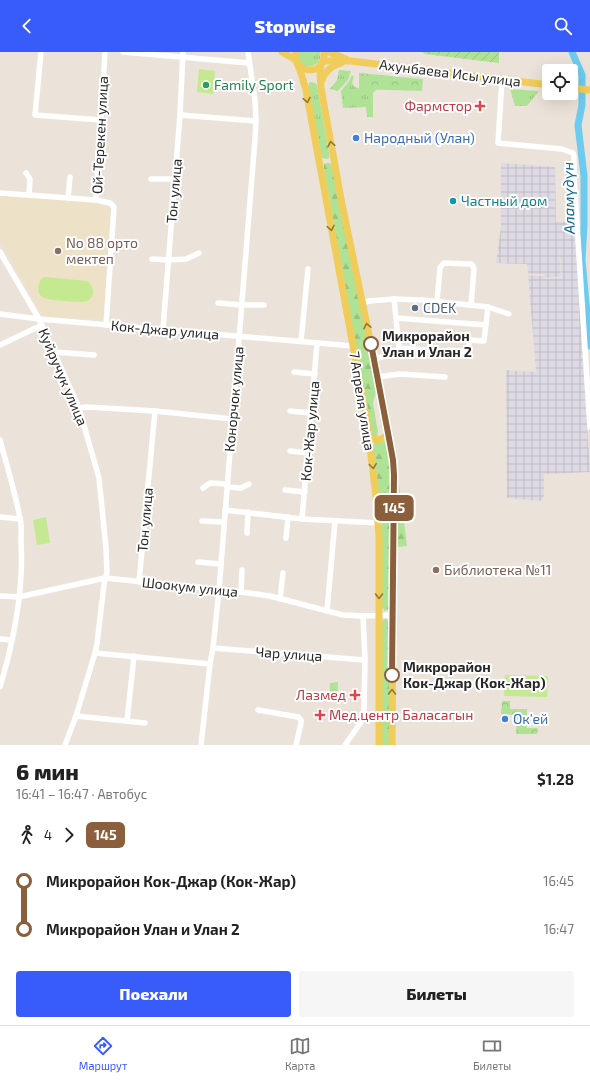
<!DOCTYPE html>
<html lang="ru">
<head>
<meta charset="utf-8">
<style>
  :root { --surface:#fff; --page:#f6f6f6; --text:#222; --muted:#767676; --line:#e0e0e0; --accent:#385cf9 }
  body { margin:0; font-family:"Exo 2",sans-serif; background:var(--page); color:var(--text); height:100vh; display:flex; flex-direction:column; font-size:15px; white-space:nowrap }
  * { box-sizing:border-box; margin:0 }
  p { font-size:13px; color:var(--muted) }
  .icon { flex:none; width:22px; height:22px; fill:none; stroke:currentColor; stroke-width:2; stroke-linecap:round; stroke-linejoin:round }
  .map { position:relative; height:693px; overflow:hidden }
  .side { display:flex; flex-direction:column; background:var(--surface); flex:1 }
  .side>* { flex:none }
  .badge { padding:0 8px; border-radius:6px; font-size:14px; line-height:26px }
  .buttons { position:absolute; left:542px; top:12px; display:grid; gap:8px }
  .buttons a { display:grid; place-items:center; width:36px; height:36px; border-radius:4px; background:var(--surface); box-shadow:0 4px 16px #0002; font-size:20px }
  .map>.badge { position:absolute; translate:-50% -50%; box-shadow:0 0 0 2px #fff }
  .legs { display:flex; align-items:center; gap:6px; height:44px; padding:0 16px; font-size:13px }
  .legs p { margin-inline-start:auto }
  .overview { display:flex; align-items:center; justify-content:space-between; height:68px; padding:0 16px }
  h1 { font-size:22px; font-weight:800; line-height:30px }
  .action { display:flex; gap:8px; margin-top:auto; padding:8px 16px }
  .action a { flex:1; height:46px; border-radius:4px; background:var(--accent); color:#fff; font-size:16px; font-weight:800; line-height:46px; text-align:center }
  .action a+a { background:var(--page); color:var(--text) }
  ul { padding:0 16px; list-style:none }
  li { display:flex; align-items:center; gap:14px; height:48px; font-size:15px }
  li i { display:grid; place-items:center; width:6px; height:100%; margin:0 5px; background:currentColor }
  li i::after { content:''; width:10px; height:10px; margin:-5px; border:3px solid; border-radius:50%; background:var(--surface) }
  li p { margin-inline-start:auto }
  li:first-child i { background:linear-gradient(#0000 50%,currentColor 0) }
  li:last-child i { background:linear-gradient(currentColor 50%,#0000 0) }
  header { display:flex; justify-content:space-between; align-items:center; height:52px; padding:0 16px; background:var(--accent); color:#fff; font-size:18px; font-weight:800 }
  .tab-bar { display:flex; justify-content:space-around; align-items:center; height:56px; border-top:1px solid var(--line); background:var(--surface); font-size:11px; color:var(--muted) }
  .tab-bar a { display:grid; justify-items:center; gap:2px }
  .tab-bar .current { color:var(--accent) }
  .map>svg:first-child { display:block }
  .industrial { fill:url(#industrial-grid) }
  .education { fill:#ede1c8 }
  .grass { fill:url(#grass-tufts) }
  .forest { fill:url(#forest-firs) }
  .park { fill:url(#park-crowns) }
  .garden { fill:url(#garden-furrows) }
  .pitch { fill:#c4e991 }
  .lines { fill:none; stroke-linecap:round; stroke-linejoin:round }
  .river { stroke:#6ccbee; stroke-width:7 }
  .minor { stroke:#fff; stroke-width:5.5 }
  .major { stroke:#f0cd5a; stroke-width:7 }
  .oneway { stroke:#8c7a41 }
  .line-1-casing { stroke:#fff; stroke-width:9 }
  .line-1 { stroke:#8b5e3c; stroke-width:6 }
  .leisure-dot { fill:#2e9e5b; stroke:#fff; stroke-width:1.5 }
  .health-dot { fill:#e0444e; stroke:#fff; stroke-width:1.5 }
  .shop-dot { fill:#3f7fe0; stroke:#fff; stroke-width:1.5 }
  .culture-dot { fill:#0f9aa8; stroke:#fff; stroke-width:1.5 }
  .education-dot { fill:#8d6e63; stroke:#fff; stroke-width:1.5 }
  .service-dot { fill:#5c6f8a; stroke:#fff; stroke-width:1.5 }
  .stop-1-dot { fill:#fff; stroke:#8b5e3c; stroke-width:2 }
  .labels { text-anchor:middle; stroke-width:4; stroke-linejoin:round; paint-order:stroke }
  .street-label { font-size:14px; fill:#282828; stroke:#fff }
  .leisure-label { font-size:14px; fill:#27864d; stroke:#fff; text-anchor:start }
  .health-label { font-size:14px; fill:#be3a42; stroke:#fff; text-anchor:end }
  .shop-label { font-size:14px; fill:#366cbe; stroke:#fff; text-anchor:start }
  .culture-label { font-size:14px; fill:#0d838f; stroke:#fff; text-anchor:start }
  .education-label { font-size:14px; fill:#785e54; stroke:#fff; text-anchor:start }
  .service-label { font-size:14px; fill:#4e5e75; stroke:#fff; text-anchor:start }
  .stop-label { font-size:14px; font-weight:bold; fill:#282828; stroke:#fff; text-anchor:start }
  .water-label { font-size:15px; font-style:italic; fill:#0d6797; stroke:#fff }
</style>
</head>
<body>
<header><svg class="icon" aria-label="back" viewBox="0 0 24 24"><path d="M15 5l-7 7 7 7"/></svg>Stopwise<svg class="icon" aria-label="search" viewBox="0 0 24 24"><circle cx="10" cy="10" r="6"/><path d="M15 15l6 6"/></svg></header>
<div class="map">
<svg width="590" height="693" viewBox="0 0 590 693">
  <defs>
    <pattern id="industrial-grid" width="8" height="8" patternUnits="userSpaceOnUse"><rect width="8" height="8" fill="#dddae3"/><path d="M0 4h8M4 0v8" fill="none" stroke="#bebbc3"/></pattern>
    <pattern id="grass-tufts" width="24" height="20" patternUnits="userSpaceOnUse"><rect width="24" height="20" fill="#afe295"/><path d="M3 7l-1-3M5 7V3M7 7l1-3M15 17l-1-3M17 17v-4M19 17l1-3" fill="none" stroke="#97c280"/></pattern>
    <pattern id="forest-firs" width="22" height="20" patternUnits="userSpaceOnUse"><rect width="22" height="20" fill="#afe295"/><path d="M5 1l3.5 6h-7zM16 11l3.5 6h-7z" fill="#97c280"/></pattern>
    <pattern id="park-crowns" width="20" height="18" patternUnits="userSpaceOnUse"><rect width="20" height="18" fill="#afe295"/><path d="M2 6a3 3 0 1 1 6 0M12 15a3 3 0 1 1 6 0" fill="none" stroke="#97c280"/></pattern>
    <pattern id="garden-furrows" width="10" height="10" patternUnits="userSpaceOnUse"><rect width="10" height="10" fill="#afe295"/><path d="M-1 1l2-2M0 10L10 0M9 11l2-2" fill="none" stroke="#97c280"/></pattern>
  </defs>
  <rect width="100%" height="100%" fill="#ebe3d9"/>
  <!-- industrial -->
  <polygon class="industrial" points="501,111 555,115 556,170 574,170 590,420 544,422 544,444 541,449 507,446 506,318 536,320 528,223 543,224 545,227 562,226 559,194 561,225 545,226 543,222 528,222 527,212 496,211 501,175"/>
  <!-- education -->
  <polygon class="education" points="0,143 95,150 111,158 111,169 105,268 43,264 0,188"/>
  <!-- grass -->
  <g class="grass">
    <path d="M299 0H320C323 15 303 20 299 7 299 6 299 1 299 0Z"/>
    <polygon points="339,18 351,19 348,28 338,39 330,37 337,28"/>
    <path d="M352 23 354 25C351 30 352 34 357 36H378L373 41V65H367L366 55 343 56 341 39 349 29Z"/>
    <polygon points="311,30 315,31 317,33 329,101 329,105 328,107 322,106 308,35 309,31"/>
    <polygon points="510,37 539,39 527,54 515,54"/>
  </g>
  <!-- forest -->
  <g class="forest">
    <polygon points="327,111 330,111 332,114 369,299 376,340 373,351 378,380 377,384 375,385 372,383 324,117 324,112"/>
    <path d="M377 389 386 390 387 393C390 419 391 445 391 470 391 499 390 528 389 557L385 559 382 555 373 394 374 392Z"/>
    <polygon points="399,433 407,494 397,495"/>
    <polygon points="385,567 388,568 390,571 390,693 382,693 382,571 383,568"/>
  </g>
  <!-- park -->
  <g class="park">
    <polygon points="359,21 423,27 422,39 359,37"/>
    <polygon points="338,630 337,648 329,647 330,631"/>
    <polygon points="502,649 510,649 510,657 527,657 527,676 538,676 537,682 516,682 517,663 501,662"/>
  </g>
  <!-- garden -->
  <polygon class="garden" points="422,0 499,0 499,11 425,2"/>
  <!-- pitch -->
  <g class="pitch">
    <polygon points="199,17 215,19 213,42 197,40"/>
    <path d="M44 225 87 229C94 233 96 245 87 249 80 251 72 249 65 249 50 247 31 249 41 227Z"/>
    <polygon points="46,465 50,491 37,493 33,468"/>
    <polygon points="505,623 548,624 547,645 504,644"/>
  </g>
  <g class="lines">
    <!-- river -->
    <polyline class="river" points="572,0 582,23 582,53 578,73 584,124 584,172 582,208 590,294"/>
    <!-- minor -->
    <g class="minor">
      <polyline points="41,0 35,63 101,68"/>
      <polyline points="105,0 96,148 110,151 114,155 106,273"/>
      <polyline points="123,0 249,11"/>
      <polyline points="502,28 498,91 562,97 573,101 574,105 574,124 590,375"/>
      <polyline points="180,63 256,69"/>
      <polyline points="26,121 30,127 29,143"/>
      <polyline points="151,127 175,127"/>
      <polyline points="0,141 96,148"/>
      <polyline points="68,146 70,125"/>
      <polyline points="0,200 39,267 79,356 99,426 106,496 107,520 104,532 97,592 95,601 76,664 65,693"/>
      <polyline points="152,207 169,208 186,207 199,201"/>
      <polyline points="437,249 440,216 442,213 444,211 469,212 472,212 474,217 471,253"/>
      <polyline points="218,251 242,253 264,253"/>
      <polyline points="362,251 369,249 394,247 422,248 488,255 509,262"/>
      <polyline points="0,262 39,267 353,294"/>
      <polyline points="396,266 486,273"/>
      <polyline points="163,277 180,63 183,0"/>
      <polyline points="301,289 308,217"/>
      <polyline points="0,293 42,273"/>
      <polyline points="399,296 427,298"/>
      <polyline points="449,298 468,300 469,288 484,289 488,255"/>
      <polyline points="54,300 94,303"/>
      <polyline points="374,307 397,301 399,296 394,247"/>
      <polyline points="294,320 315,322"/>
      <polyline points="377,325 400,322 445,325"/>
      <polyline points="79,356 87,355 155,359 232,367"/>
      <polyline points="290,359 311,361"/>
      <path d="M0 388C7 414 15 440 20 466 22 473 21 482 21 490 24 539 14 588 0 635"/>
      <polyline points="290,399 308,401"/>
      <polyline points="227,435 241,436 249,432"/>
      <polyline points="203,436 210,431 227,432"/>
      <polyline points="285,438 305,440"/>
      <polyline points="225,458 302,467 379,471"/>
      <polyline points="0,465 20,467"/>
      <polyline points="302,467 317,291"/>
      <polyline points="202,469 224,470"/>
      <polyline points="247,481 248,460"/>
      <polyline points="286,486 288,465"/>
      <polyline points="198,510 221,512"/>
      <polyline points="139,530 155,359"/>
      <polyline points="241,540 242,518"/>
      <polyline points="0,544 19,545 105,526 241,540 270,544 343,563 363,564 393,563"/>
      <polyline points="280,547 283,521"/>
      <polyline points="327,559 335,469"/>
      <polyline points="0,587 12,588"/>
      <polyline points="213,596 365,608"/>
      <polyline points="95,601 210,612"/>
      <polyline points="258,658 298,665 301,668 301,671 296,693"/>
      <polyline points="76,664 145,671"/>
      <polyline points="127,669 134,604"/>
      <polyline points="201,693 210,612 213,596 219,538 255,87 256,69 255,48 248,0"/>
      <polyline points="345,693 361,670 364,657 365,608 363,564"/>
    </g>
    <!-- major -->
    <g class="major">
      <polyline points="282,0 296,8"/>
      <path d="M296 0C293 24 327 24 324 0"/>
      <polyline points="329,0 346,7"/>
      <polyline points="323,9 351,9 549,33"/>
      <polyline points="297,11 301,21 306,38 367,370 376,445 379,485 379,693"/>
      <polyline points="321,12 320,21 321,36 342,152 374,307 388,381 393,408 394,437 392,693"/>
      <path d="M321 30C324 20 331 14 341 11"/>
      <polyline points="571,36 590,38"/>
      <path d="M369 384C376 390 383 388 388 381"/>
    </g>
  </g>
  <!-- one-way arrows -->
  <defs><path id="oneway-chevron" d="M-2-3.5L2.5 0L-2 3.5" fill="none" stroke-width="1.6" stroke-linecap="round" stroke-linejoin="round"/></defs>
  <g class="oneway">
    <use href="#oneway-chevron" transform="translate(307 48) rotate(80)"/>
    <use href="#oneway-chevron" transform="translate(331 92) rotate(-101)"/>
    <use href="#oneway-chevron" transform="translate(331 176) rotate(79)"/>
    <use href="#oneway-chevron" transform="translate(367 274) rotate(-102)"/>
    <use href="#oneway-chevron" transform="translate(373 414) rotate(83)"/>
    <use href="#oneway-chevron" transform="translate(379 544) rotate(90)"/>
    <use href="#oneway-chevron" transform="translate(392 640) rotate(-90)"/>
  </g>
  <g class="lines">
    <!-- line-1 casing -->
    <g class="line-1-casing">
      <polyline id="line-1" points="371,292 388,381 393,408 394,423 392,623"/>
    </g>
    <!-- line-1 -->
    <use href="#line-1" class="line-1"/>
  </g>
  <!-- markers -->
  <circle class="leisure-dot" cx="206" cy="33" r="4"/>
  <g class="health-dot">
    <path d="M478 48h4v4h4v4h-4v4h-4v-4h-4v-4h4z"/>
    <path d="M353 637h4v4h4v4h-4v4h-4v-4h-4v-4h4z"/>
    <path d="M318 657h4v4h4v4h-4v4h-4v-4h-4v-4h4z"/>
  </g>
  <g class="shop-dot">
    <circle cx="356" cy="86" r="4"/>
    <circle cx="505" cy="667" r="4"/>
  </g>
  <circle class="culture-dot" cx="453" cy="149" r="4"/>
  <g class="education-dot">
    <circle cx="58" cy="199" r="4"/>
    <circle cx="436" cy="518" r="4"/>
  </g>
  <circle class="service-dot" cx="415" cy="256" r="4"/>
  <g class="stop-1-dot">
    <circle cx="371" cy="292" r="7"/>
    <circle cx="392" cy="623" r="7"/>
  </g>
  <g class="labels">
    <!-- street labels -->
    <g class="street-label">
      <text transform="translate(450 21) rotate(7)" y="5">Ахунбаева Исы улица</text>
      <text transform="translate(100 83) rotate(-87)" y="5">Ой-Терекен улица</text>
      <text transform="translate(174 139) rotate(-85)" y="5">Тон улица</text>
      <text transform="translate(165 278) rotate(5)" y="5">Кок-Джар улица</text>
      <text transform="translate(63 325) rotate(67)" y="5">Куйручук улица</text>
      <text transform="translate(234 347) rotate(-85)" y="5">Конорчок улица</text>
      <text transform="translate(362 349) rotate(81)" y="5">7 Апреля улица</text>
      <text transform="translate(310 379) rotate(-85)" y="5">Кок-Жар улица</text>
      <text transform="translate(145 468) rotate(-85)" y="5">Тон улица</text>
      <text transform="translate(190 535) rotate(6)" y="5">Шоокум улица</text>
      <text transform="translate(289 602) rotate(4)" y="5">Чар улица</text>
    </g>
    <!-- leisure labels -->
    <g class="leisure-label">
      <text x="214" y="38">Family Sport</text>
    </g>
    <!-- health labels -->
    <g class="health-label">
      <text x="472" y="59">Фармстор</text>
      <text x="346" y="648">Лазмед</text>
      <text x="329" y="668" text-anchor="start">Мед.центр Баласагын</text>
    </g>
    <!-- shop labels -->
    <g class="shop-label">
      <text x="364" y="91">Народный (Улан)</text>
      <text x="513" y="672">Ок'ей</text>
    </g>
    <!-- culture labels -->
    <g class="culture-label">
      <text x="461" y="154">Частный дом</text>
    </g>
    <!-- education labels -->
    <g class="education-label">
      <text x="66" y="196">No 88 орто<tspan x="66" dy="16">мектеп</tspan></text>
      <text x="444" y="523">Библиотека №11</text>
    </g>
    <!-- service labels -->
    <g class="service-label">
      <text x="423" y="261">CDEK</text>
    </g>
    <!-- stop labels -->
    <g class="stop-label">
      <text x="382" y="289">Микрорайон<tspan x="382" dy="16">Улан и Улан 2</tspan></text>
      <text x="403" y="620">Микрорайон<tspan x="403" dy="16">Кок-Джар (Кок-Жар)</tspan></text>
    </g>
    <!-- water labels -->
    <g class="water-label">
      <text transform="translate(569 146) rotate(-91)" y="5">Аламүдүн</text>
    </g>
  </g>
</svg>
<div class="buttons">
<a><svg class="icon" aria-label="locate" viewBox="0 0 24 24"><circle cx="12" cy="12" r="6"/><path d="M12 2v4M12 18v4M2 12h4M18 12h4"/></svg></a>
</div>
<b class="badge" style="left:394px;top:456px;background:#8b5e3c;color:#fff">145</b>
</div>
<section class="side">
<div class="overview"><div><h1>6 мин</h1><p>16:41 – 16:47 · Автобус</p></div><b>$1.28</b></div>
<div class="legs"><svg class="icon" aria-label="walk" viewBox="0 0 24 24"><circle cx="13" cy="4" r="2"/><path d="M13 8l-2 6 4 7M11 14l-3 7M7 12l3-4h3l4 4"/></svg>4<svg class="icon" aria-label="forward" viewBox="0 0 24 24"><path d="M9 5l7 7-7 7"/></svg><b class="badge" style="background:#8b5e3c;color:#fff">145</b></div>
<ul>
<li><i style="color:#8b5e3c"></i><b>Микрорайон Кок-Джар (Кок-Жар)</b><p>16:45</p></li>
<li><i style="color:#8b5e3c"></i><b>Микрорайон Улан и Улан 2</b><p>16:47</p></li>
</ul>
<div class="action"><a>Поехали</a><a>Билеты</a></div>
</section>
<nav class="tab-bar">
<a class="current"><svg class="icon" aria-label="directions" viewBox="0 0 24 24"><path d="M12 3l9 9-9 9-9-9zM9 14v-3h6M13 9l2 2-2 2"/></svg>Маршрут</a>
<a><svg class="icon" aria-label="map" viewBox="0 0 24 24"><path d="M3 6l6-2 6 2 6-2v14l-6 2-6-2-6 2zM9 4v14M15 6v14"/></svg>Карта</a>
<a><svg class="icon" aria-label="tickets" viewBox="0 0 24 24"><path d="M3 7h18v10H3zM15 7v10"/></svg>Билеты</a>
</nav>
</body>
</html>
